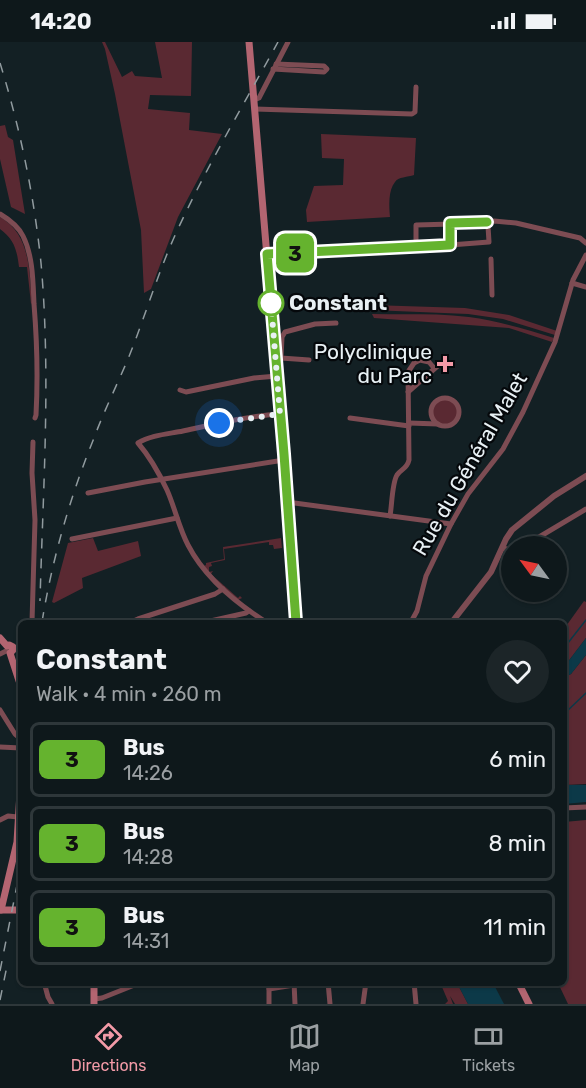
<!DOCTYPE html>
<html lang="en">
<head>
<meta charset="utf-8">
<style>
  :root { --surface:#0e181b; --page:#1c2528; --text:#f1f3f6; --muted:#9ba0a3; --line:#2e373a; --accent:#f39aa7 }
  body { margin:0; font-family:Rubik,sans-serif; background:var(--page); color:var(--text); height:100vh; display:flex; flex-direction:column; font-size:22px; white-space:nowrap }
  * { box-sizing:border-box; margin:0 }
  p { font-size:20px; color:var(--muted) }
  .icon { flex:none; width:33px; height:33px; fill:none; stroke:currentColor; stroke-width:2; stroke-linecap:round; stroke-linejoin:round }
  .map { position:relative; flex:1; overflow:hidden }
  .panel { position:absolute; left:18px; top:578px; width:549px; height:366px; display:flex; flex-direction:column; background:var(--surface); border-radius:9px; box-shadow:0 2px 4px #0004,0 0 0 2px var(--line) }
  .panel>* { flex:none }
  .badge { padding:0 12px; border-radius:9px; font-size:21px; line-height:39px }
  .needle { width:39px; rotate:303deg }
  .buttons { position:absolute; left:501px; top:494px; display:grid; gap:12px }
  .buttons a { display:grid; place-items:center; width:66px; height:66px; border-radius:50%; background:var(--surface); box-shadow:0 2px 4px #0004,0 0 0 2px var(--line); font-size:30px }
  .you { position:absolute; width:30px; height:30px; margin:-15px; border:4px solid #fff; border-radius:50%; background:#1a73e8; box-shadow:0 0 0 9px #1a73e833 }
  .map>.badge { position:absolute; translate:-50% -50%; box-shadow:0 0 0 3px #fff }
  .round { display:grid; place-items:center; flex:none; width:63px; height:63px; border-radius:32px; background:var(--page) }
  .headline { display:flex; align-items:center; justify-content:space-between; height:102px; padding:0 18px }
  h1 { font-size:28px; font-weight:700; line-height:45px }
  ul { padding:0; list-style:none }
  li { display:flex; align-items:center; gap:18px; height:75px; margin:0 12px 9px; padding:0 6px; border:3px solid var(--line); border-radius:9px }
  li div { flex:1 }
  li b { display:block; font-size:22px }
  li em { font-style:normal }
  li .badge { min-width:66px; font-weight:700; text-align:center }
  .status { display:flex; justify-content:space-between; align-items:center; height:42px; padding:0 30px; background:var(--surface); direction:ltr }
  .status svg { height:16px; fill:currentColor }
  .tabs { display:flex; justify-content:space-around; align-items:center; height:84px; border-top:2px solid var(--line); background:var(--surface); font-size:16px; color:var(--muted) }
  .tabs a { display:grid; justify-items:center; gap:3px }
  .tabs .active { color:var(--accent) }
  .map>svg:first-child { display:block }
  .green { fill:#5a2932 }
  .water { fill:#0c3948 }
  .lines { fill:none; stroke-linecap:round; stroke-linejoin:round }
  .stream { stroke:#0c3948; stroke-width:1.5 }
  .minor { stroke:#7d4c53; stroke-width:5 }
  .tertiary { stroke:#7d4c53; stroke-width:6 }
  .secondary { stroke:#b36571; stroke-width:7 }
  .rail { stroke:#919b9f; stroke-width:1.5; stroke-dasharray:10 10; stroke-linecap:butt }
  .line-casing { stroke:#fff; stroke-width:14 }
  .line { stroke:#65b32e; stroke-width:9 }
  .walk { stroke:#e8f0f4; stroke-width:6; stroke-dasharray:0 10.8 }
  .stop-dot { fill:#fff; stroke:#65b32e; stroke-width:3 }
  .poi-dot { fill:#f39aa7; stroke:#05080b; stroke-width:2 }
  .labels { text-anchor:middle; stroke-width:4.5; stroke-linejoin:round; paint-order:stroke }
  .stop-label { font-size:21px; font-weight:bold; fill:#e8f0f4; stroke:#05080b; text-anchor:start }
  .poi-label { font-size:21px; fill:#e8f0f4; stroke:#05080b; text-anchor:end }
  .street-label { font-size:21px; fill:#e8f0f4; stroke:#05080b }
</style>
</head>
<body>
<div class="status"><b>14:20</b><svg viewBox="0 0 49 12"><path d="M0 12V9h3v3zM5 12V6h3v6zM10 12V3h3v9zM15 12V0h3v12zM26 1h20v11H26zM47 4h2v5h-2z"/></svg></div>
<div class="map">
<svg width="586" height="962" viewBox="0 0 586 962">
  <rect width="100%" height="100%" fill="#132024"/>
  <!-- green -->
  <g class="green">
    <polygon points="102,0 105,0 122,35 132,29 135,34 162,36 155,0 192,0 191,54 150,53 148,67 190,71 189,88 222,92 178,175 151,247 144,251 141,188 115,52 105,7"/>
    <polygon points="5,83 8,95 13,98 25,172 11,165 0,117 0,84"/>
    <path d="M321 92 416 96 414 133C408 135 398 135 395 140 388 148 389 165 390 175L307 180 306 168 314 144 343 143 344 117 322 116Z"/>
    <path d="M0 175C31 193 29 229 32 261L31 262 27 225H19C17 208 14 197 0 187Z"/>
    <polygon points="371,263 465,266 509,273 557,289 555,293 503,277 468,272 371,268"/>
    <path d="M372 272C404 273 437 271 469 275 498 279 526 287 554 296L552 300 509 286 374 276Z"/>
    <circle cx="445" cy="370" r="14"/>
    <polygon points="93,496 98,509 138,499 141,514 82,536 83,546 54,561 52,560 68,501"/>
    <polygon points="281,496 282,506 274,507 273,503 269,503 269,500 224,507 225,518 211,521 212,524 209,525 209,530 213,529 211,532 238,556 240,554 242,556 238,558 212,534 204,524 206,523 206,521 224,517 223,505"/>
    <polygon points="584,559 586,560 586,596 564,625 564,587"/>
    <polygon points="586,613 586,742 564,743 564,638 567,634 571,632"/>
    <polygon points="586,778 586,962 568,962 558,941 564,940 564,780"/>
    <polygon points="446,941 457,941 468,962 455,962 450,954 453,962 445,962 448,959 442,945"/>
  </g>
  <!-- water -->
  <g class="water">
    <polygon points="586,596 586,613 571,632 567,634 564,638 565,629 564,625"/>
    <polygon points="564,743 586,743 586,760 564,762"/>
    <polygon points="457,941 493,941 504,962 468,962"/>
  </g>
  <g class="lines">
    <!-- stream -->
    <g class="stream">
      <polyline points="564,606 586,578"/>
      <polyline points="564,670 566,670 586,651"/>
    </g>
    <!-- minor -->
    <g class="minor">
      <polyline points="273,27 324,30 327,27 324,24 276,22"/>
      <polyline points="254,58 259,56 288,0"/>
      <polyline points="255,67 412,72 415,70 416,45"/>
      <path d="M0 172C10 178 18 184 23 194 33 214 33 240 34 262 37 299 38 336 36 373L35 376"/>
      <polyline points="450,181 450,203"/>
      <polyline points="416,205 416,183 489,181 494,179 516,181 580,196 586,201"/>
      <polyline points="267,212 450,203 489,200 488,184 489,181"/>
      <polyline points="491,217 492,253"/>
      <polyline points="572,241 586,245"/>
      <polyline points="281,316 309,318"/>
      <polyline points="276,317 281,316 282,295 285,290 315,282 336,281"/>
      <polyline points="180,348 186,350 254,336 277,334"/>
      <polyline points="408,350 441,321"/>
      <circle cx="445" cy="370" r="14"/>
      <polyline points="350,376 409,384"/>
      <polyline points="409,381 438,382"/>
      <polyline points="88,451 145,440 284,418"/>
      <polyline points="287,460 451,482"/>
      <path d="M390 474C392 463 392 441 397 433 401 427 407 427 409 418L408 330 414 321 420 318 429 320 434 326"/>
      <polyline points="72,497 177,476"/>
      <polyline points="524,504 586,467"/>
      <polyline points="502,506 512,508"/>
      <polyline points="32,580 35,478 32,431 33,400"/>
      <polyline points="131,580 138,577 215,552 223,547"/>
      <polyline points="206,580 246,571 249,569"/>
      <path d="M266 580C236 561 205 536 188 503 179 486 175 466 167 448 159 431 150 415 138 401 151 393 168 392 183 389 215 382 248 374 280 372"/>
      <polyline points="411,580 417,569 426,534 451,482 468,452 503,407 523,370 555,300 573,238 586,213"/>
      <polyline points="0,612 6,609"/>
      <polyline points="0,668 15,692 21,697"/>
      <polyline points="0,705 21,706"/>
      <polyline points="564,766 586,765"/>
      <polyline points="0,778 8,774 18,775"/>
      <polyline points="44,940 48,955 52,962"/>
      <polyline points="269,940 269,962"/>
      <polyline points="294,940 295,962"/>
      <polyline points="328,940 330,962"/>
      <polyline points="414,940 416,962"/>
      <polyline points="269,947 294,943"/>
      <polyline points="94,957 102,956 142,940"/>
      <polyline points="363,962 366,940"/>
    </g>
    <!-- tertiary -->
    <polyline class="tertiary" points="452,580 491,530 506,497 512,488 554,454 586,434"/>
    <!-- secondary -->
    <g class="secondary">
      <polyline points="249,0 284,418 296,580"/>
      <polyline points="0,596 7,604 9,603 13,605 13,608 10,611 21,645"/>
      <polyline points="0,868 21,868"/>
      <polyline points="1,868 17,800 21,734"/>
      <polyline points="518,940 529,962"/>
      <polyline points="94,962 94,940"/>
    </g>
    <!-- rail -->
    <g class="rail">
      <path d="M0 21C20 86 34 153 41 221 51 333 43 447 40 559"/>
      <path d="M42 580C52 518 70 455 94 396 104 369 117 343 128 317 145 275 158 230 177 189 207 124 244 62 278 0"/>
      <polyline points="0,929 21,823"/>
      <polyline points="0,958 8,919"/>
    </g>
  </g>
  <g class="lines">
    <!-- line casing -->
    <g class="line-casing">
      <polyline id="line" points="296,580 284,412 267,212 450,203 450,181 487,180"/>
    </g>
    <!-- line -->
    <use href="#line" class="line"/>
    <!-- walk -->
    <polyline class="walk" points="219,381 280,372 271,261"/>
  </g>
  <!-- markers -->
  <circle class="stop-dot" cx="271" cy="261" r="12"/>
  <path class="poi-dot" d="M442 313h6v6h6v6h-6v6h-6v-6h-6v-6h6z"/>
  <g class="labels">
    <!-- stop labels -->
    <g class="stop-label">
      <text x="289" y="268">Constant</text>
    </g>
    <!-- poi labels -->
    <g class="poi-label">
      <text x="432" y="317">Polyclinique<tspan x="432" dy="24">du Parc</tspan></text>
    </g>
    <!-- street labels -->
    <g class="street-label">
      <text transform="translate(470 422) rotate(-60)" y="7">Rue du Général Malet</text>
    </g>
  </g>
</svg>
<div class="buttons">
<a><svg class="needle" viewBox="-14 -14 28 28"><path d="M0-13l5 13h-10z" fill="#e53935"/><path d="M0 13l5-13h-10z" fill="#9ba0a3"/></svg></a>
</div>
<div class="you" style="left:219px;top:381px"></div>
<b class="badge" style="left:295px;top:211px;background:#65b32e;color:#111">3</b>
<section class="panel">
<div class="headline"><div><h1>Constant</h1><p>Walk · 4 min · 260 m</p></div><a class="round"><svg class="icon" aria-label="heart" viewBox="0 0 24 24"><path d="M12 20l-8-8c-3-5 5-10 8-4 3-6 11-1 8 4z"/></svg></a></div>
<ul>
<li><span class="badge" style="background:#65b32e;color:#111">3</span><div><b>Bus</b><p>14:26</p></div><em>6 min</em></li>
<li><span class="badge" style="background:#65b32e;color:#111">3</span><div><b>Bus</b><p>14:28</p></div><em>8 min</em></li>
<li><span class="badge" style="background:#65b32e;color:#111">3</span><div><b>Bus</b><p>14:31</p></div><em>11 min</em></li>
</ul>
</section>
</div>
<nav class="tabs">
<a class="active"><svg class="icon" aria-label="directions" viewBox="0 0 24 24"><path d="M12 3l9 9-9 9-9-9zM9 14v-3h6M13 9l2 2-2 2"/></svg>Directions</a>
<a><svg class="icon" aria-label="map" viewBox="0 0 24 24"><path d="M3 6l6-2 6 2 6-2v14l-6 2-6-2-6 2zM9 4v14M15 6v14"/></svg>Map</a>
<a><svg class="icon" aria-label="tickets" viewBox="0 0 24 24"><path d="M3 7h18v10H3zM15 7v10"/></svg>Tickets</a>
</nav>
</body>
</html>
